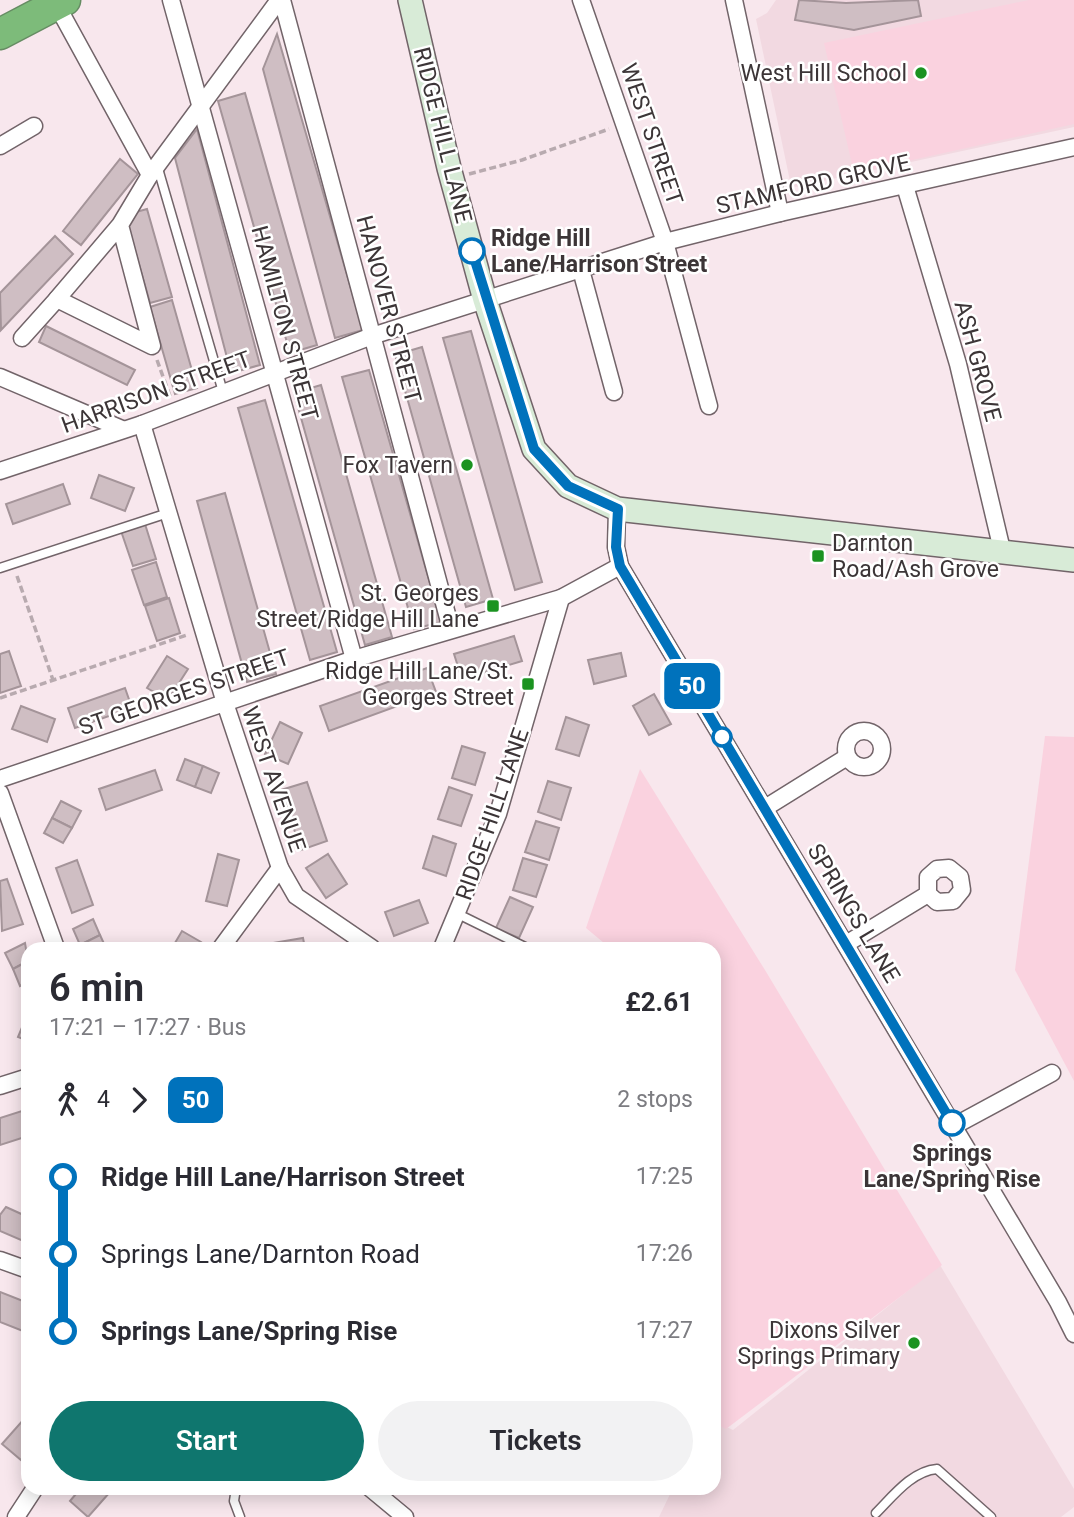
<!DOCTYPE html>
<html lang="en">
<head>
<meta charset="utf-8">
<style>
  :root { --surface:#fff; --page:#f2f2f3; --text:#2b2b33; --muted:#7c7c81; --accent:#0f766e }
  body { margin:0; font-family:Roboto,sans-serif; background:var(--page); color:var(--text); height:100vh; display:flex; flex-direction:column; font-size:26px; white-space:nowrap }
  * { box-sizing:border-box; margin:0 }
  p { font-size:23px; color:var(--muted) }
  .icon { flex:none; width:38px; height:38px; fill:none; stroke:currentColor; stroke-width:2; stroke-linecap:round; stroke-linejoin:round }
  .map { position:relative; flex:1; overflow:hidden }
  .sheet { position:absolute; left:21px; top:942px; width:700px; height:553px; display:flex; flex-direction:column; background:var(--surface); border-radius:21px; box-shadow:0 4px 18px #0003 }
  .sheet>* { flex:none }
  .badge { padding:0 14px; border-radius:10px; font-size:24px; line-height:46px }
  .map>.badge { position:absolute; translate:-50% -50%; box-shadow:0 0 0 4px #fff }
  .legs { display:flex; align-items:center; gap:10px; height:77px; padding:0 28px; font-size:23px }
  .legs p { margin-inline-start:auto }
  .head { display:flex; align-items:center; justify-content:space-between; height:119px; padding:0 28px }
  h1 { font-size:38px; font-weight:600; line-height:52px }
  .action { display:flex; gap:14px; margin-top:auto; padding:14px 28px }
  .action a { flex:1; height:80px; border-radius:42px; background:var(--accent); color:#fff; font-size:28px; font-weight:600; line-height:80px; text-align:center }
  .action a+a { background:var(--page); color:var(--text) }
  ul { padding:0 28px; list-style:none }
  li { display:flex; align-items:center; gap:24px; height:77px; font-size:26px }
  li i { display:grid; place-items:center; width:10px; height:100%; margin:0 9px; background:currentColor }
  li i::after { content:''; width:18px; height:18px; margin:-9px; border:5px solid; border-radius:50%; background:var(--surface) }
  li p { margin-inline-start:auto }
  li:first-child i { background:linear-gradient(#0000 50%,currentColor 0) }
  li:last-child i { background:linear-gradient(currentColor 50%,#0000 0) }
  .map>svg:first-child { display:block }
  .built { fill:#f2d9e1 }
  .green { fill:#fad2df }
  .building { fill:#cfbec3; stroke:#a49499; stroke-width:2 }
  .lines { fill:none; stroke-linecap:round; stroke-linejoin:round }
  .lane-casing { stroke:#726469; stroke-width:11 }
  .street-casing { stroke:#726469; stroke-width:19 }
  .secondary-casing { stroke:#726469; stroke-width:26 }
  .highway-casing { stroke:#668c63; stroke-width:33 }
  .path { stroke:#b8aaaf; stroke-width:3.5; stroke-dasharray:7 3.5; stroke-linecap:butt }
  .lane { stroke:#fff; stroke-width:8 }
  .street { stroke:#fff; stroke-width:16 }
  .secondary { stroke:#d8ebd7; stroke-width:23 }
  .highway { stroke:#7dbb7a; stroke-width:30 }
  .line-1-casing { stroke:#fff; stroke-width:16 }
  .line-1 { stroke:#0072bc; stroke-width:10 }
  .poi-dot { fill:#1b9321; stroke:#fff; stroke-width:2.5 }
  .stop-1-dot { fill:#fff; stroke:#0072bc; stroke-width:3.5 }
  .labels { text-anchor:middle; stroke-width:5; stroke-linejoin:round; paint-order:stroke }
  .poi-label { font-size:23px; fill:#3c3537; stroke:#fff; text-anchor:end }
  .street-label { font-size:23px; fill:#3c3537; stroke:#fff }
  .stop-label { font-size:23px; font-weight:bold; fill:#3c3537; stroke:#fff; text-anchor:start }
</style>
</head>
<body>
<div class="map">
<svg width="1074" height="1517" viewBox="0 0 1074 1517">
  <rect width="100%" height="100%" fill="#f8e7ed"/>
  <!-- built -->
  <g class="built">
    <polygon points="776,0 1074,0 1074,127 795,187 790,181 756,19 767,13"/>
    <polygon points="940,1265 1074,1489 1074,1507 1061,1517 659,1517 673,1488 714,1488 714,1421 733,1430"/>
  </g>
  <!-- green -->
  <g class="green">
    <polygon points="1029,0 1074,0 1074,124 854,173 824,43"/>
    <polygon points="1045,736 1074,737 1074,1081 1015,970"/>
    <polygon points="640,769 765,970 942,1265 726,1429 714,1423 714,948 610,948 586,928"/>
  </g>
  <!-- building -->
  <g class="building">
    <polygon points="799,0 846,3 918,0 921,16 854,30 795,20"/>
    <polygon points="277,34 363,330 335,338 263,69"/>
    <polygon points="245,93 317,345 290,353 218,101"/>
    <polygon points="197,129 260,365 231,373 175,158"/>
    <polygon points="120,159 138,174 81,245 63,231"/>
    <polygon points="147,209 172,297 150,303 125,215"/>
    <polygon points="55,236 73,254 1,330 0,293"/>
    <polygon points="172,300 197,388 175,394 150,307"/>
    <polygon points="46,326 135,370 127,385 39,342"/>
    <polygon points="471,331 542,582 515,590 443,338"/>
    <polygon points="422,347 493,599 466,607 395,355"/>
    <polygon points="369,370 441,622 414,629 342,377"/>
    <polygon points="321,385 392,637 365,645 294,393"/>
    <polygon points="265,400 337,652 310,660 238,408"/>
    <polygon points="99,475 134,488 125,511 91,498"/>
    <polygon points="63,484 70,504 13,524 6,504"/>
    <polygon points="225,493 276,674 247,682 197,501"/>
    <polygon points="145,524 156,559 133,566 121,531"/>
    <polygon points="156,562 167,597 144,605 132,570"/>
    <polygon points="169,598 180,633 157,641 145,606"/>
    <polygon points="514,636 522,661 462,679 454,654"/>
    <polygon points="9,651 21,686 0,693 0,654"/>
    <polygon points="621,653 626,676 594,684 588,660"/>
    <polygon points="167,656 188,669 168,700 147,688"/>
    <polygon points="427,668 436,692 329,731 320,706"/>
    <polygon points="125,688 132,708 75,728 68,708"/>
    <polygon points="654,694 671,724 649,735 633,706"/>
    <polygon points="21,706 55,719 47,742 12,729"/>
    <polygon points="566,717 589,725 579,756 556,749"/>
    <polygon points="280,722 302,733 288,764 265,754"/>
    <polygon points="462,746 485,753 475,785 452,778"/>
    <polygon points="185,759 203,766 195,787 177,780"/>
    <polygon points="203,766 219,773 211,793 195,787"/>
    <polygon points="155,770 162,790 106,810 99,789"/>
    <polygon points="548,781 571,788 561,820 538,812"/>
    <polygon points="307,782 327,841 301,850 281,790"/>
    <polygon points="449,787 472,795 461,826 438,819"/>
    <polygon points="61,801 81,811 72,828 52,818"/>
    <polygon points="52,818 72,828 63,843 44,833"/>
    <polygon points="536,821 559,828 549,860 525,852"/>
    <polygon points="433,836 456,844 446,876 423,868"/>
    <polygon points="218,854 239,860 227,906 206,901"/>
    <polygon points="328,854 347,884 326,898 306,868"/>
    <polygon points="523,858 547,865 536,897 513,890"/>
    <polygon points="77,860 93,905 72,913 56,868"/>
    <polygon points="7,879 23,924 2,931 0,881"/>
    <polygon points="510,897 533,907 519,938 496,928"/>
    <polygon points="419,900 428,923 394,936 385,912"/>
    <polygon points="93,919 100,935 80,945 73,929"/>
    <polygon points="182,931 201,942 197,948 172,948"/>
    <polygon points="100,935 106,948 82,948 80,945"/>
    <polygon points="303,938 305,948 268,948 267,944"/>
    <polygon points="25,943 28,961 13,969 5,953"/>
    <polygon points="28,961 28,982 20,986 13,969"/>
    <polygon points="28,1013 28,1041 18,1037"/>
    <polygon points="28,1109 28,1136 0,1145 0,1118"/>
    <polygon points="6,1207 28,1217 28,1243 0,1231 0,1215"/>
    <polygon points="0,1292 28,1303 28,1333 0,1322"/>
    <polygon points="24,1419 28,1422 28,1452 21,1460 2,1444"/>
    <polygon points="81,1488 106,1488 110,1492 88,1517 70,1501"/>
  </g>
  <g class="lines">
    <!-- lane casing -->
    <g class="lane-casing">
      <g id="lane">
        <polyline points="157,165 223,392"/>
        <polyline points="0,568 168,513"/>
        <polyline points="458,914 527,948"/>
        <polyline points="236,1488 234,1501 240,1517"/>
        <path d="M876 1513C893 1496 912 1471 937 1469L991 1517"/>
      </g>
    </g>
    <!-- street casing -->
    <g class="street-casing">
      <g id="street">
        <polyline points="54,0 150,175"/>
        <polyline points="171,0 354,659"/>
        <polyline points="282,0 451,629"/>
        <polyline points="581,0 665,242 709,406"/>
        <polyline points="734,0 780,213"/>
        <polyline points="0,146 34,126"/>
        <polyline points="905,186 958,364 1002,550"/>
        <polyline points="120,225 57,299 152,346 120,225 150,175 279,0"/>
        <polyline points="581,270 614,392"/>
        <polyline points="22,338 57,299"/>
        <polyline points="0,377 122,429"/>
        <polyline points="142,424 225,703 280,868 296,896 372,948"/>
        <polyline points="0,471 142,424 372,336 665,242 780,213 1074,147"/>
        <polyline points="617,509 616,547 620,566 1058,1302 1074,1334"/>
        <circle cx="864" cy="749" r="18"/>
        <polyline points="0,779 354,659 561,598 620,566"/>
        <polyline points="0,793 56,948"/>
        <polyline points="765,808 847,757"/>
        <polyline points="846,944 928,894 928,877 937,869 949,868 960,877 962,890 953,901 937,902 928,894"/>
        <polyline points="221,948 280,868"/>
        <polyline points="442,948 498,814 561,598"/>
        <polyline points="0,1086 28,1077"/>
        <polyline points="954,1126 1052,1073"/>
        <polyline points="0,1260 28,1270"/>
        <polyline points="370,1488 405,1517"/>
        <polyline points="16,1517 35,1488"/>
      </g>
    </g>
    <!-- secondary casing -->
    <g class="secondary-casing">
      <polyline id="secondary" points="410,0 449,168 485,300 534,449 568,486 617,509 1074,560"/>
    </g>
    <!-- highway casing -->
    <g class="highway-casing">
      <polyline id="highway" points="0,34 65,0"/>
    </g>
    <!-- path -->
    <g class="path">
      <polyline points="469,174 522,160 609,129"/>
      <polyline points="157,360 170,396"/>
      <polyline points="17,576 53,680"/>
      <polyline points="0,698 187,635"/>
    </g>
    <!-- lane -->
    <use href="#lane" class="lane"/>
    <!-- street -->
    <use href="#street" class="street"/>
    <!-- secondary -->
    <use href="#secondary" class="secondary"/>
    <!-- highway -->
    <use href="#highway" class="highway"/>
  </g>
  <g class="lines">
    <!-- line-1 casing -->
    <g class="line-1-casing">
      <polyline id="line-1" points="472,251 534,449 568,486 618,509 616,547 620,566 952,1123"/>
    </g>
    <!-- line-1 -->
    <use href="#line-1" class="line-1"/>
  </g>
  <!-- markers -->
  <g class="poi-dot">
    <circle cx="921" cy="73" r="7"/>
    <circle cx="467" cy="465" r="7"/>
    <rect x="811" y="549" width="14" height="14" rx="3.5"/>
    <rect x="486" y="599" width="14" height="14" rx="3.5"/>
    <rect x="521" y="677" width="14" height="14" rx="3.5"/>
    <circle cx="914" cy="1343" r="7"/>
  </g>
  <g class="stop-1-dot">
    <circle cx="472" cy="251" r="12"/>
    <circle cx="722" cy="737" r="9"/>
    <circle cx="952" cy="1123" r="12"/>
  </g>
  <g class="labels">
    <!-- poi labels -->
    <g class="poi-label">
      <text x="907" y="81">West Hill School</text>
      <text x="453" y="473">Fox Tavern</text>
      <text x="832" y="551" text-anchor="start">Darnton<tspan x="832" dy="26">Road/Ash Grove</tspan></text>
      <text x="479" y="601">St. Georges<tspan x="479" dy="26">Street/Ridge Hill Lane</tspan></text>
      <text x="514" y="679">Ridge Hill Lane/St.<tspan x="514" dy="26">Georges Street</tspan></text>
      <text x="900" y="1338">Dixons Silver<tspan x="900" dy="26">Springs Primary</tspan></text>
    </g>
    <!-- street labels -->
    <g class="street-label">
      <text transform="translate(652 134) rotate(71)" y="8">WEST STREET</text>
      <text transform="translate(443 135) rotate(76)" y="8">RIDGE HILL LANE</text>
      <text transform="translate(813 184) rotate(-13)" y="8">STAMFORD GROVE</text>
      <text transform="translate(389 309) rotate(75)" y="8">HANOVER STREET</text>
      <text transform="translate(285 323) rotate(75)" y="8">HAMILTON STREET</text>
      <text transform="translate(978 361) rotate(75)" y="8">ASH GROVE</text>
      <text transform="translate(156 392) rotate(-20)" y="8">HARRISON STREET</text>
      <text transform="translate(184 692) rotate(-19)" y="8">ST GEORGES STREET</text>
      <text transform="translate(274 779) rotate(71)" y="8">WEST AVENUE</text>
      <text transform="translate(492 814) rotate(-71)" y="8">RIDGE HILL LANE</text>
      <text transform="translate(854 913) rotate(59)" y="8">SPRINGS LANE</text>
    </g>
    <!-- stop labels -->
    <g class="stop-label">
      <text x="491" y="246">Ridge Hill<tspan x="491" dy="26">Lane/Harrison Street</tspan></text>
      <text x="952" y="1161" text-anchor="middle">Springs<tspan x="952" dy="26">Lane/Spring Rise</tspan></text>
    </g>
  </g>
</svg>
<b class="badge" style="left:692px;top:686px;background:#0072bc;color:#fff">50</b>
<section class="sheet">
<div class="head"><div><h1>6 min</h1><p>17:21 – 17:27 · Bus</p></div><b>£2.61</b></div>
<div class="legs"><svg class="icon" aria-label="walk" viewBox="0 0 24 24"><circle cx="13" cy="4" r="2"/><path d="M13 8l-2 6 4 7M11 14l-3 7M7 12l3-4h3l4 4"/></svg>4<svg class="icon" aria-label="forward" viewBox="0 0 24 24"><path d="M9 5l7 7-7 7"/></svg><b class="badge" style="background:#0072bc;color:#fff">50</b><p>2 stops</p></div>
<ul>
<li><i style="color:#0072bc"></i><b>Ridge Hill Lane/Harrison Street</b><p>17:25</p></li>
<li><i style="color:#0072bc"></i><span>Springs Lane/Darnton Road</span><p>17:26</p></li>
<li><i style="color:#0072bc"></i><b>Springs Lane/Spring Rise</b><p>17:27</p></li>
</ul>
<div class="action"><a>Start</a><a>Tickets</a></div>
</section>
</div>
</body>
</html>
